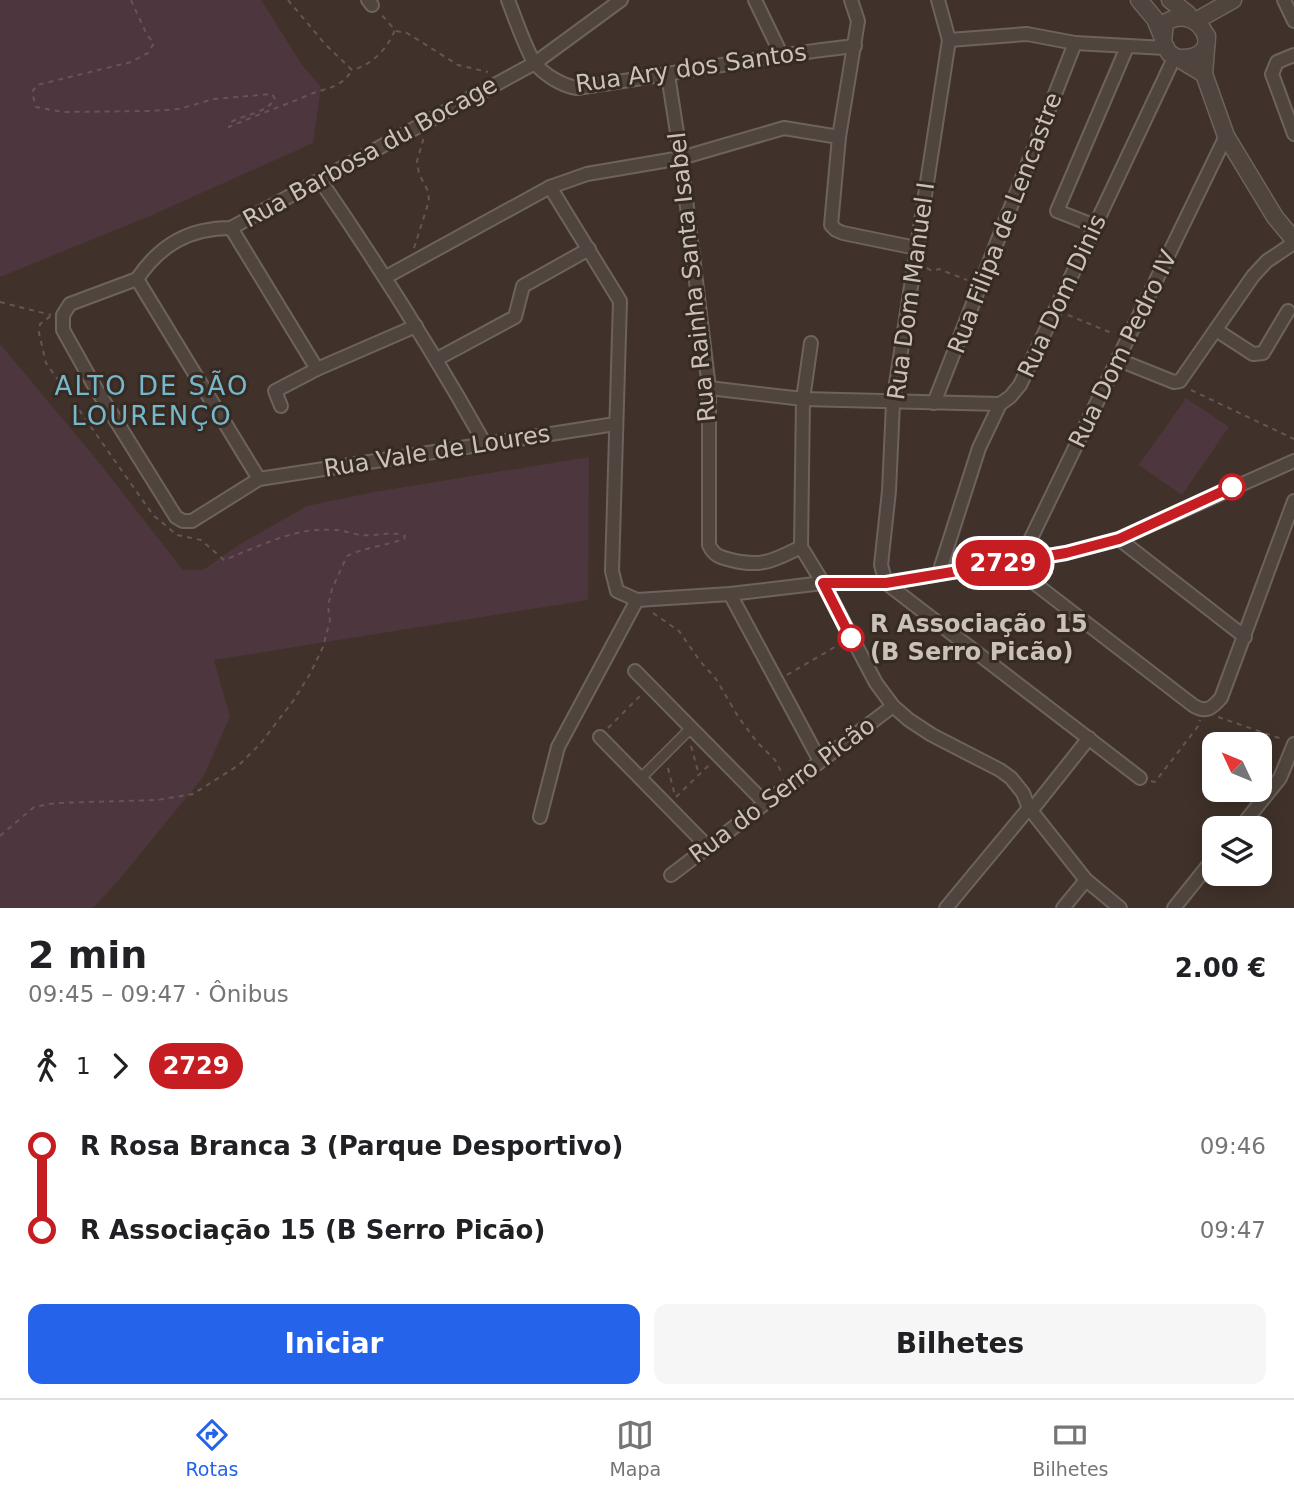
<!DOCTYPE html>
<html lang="pt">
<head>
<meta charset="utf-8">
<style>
  :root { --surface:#fff; --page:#f6f6f6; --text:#202124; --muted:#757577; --line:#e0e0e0; --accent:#2563eb }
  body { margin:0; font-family:"DejaVu Sans",sans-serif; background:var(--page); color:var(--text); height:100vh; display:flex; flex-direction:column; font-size:26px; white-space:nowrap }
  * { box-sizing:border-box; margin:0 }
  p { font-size:23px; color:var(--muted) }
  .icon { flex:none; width:38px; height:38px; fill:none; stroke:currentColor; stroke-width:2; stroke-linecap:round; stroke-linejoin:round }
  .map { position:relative; height:908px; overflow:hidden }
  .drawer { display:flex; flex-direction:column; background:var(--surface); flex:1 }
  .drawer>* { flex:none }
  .badge { padding:0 14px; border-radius:23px; font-size:24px; line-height:46px }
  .needle { width:46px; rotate:314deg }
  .fabs { position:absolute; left:1202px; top:732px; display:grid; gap:14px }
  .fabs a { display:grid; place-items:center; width:70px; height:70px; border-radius:14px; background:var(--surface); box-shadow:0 4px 18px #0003; font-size:35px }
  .map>.badge { position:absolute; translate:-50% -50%; box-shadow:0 0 0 4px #fff }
  .legs { display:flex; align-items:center; gap:10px; height:77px; padding:0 28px; font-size:23px }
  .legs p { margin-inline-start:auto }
  .headline { display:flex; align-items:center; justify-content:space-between; height:119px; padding:0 28px }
  h1 { font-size:38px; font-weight:800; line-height:52px }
  .action { display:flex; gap:14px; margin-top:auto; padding:14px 28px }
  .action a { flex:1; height:80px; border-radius:14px; background:var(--accent); color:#fff; font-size:28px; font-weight:800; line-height:80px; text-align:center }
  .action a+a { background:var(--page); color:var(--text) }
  ul { padding:0 28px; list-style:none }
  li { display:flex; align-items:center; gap:24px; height:84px; font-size:26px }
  li i { display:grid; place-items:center; width:10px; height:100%; margin:0 9px; background:currentColor }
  li i::after { content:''; width:18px; height:18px; margin:-9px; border:5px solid; border-radius:50%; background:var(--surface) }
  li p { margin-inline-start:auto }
  li:first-child i { background:linear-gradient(#0000 50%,currentColor 0) }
  li:last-child i { background:linear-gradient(currentColor 50%,#0000 0) }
  .tab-bar { display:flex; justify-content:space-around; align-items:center; height:98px; border-top:2px solid var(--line); background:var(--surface); font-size:19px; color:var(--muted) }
  .tab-bar a { display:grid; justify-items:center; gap:4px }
  .tab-bar .selected { color:var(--accent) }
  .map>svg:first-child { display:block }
  .green { fill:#4d363d }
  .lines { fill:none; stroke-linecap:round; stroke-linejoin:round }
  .pedestrian-casing { stroke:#6d635c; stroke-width:12 }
  .minor-casing { stroke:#6d635c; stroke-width:16 }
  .tertiary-casing { stroke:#6d635c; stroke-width:19 }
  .path { stroke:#675456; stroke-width:2; stroke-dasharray:5 5; stroke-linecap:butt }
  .pedestrian { stroke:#50453e; stroke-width:9 }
  .minor { stroke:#50453e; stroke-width:12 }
  .tertiary { stroke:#50453e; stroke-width:16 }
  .line-1-casing { stroke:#fff; stroke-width:16 }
  .line-1 { stroke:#c61d23; stroke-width:10 }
  .stop-1-dot { fill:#fff; stroke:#c61d23; stroke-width:3.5 }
  .labels { text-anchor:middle; stroke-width:6; stroke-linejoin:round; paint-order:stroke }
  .street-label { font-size:24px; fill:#cac1bb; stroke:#362a22 }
  .stop-label { font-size:24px; font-weight:bold; fill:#cac1bb; stroke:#362a22; text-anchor:start }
  .neighbourhood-label { font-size:26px; letter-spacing:2px; fill:#75b8cb; stroke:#362a22 }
</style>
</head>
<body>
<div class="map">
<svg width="1294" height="908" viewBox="0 0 1294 908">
  <rect width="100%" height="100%" fill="#40322a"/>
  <!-- green -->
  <g class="green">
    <polygon points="0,0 261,0 302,65 321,87 313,143 150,216 0,277"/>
    <polygon points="0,344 97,460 183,570 203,570 242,543 307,506 374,492 589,457 588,600 214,660 230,717 203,777 118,881 93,908 0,908"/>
    <polygon points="1186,398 1229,427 1182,495 1139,465"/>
  </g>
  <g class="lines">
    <!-- pedestrian casing -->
    <g class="pedestrian-casing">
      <polyline id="pedestrian" points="641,778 691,728"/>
    </g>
    <!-- minor casing -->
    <g class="minor-casing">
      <g id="minor">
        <polyline points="368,0 372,5"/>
        <path d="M508 0C514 15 526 51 535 63 544 75 563 86 577 88 670 75 762 56 855 46"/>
        <polyline points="755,0 781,54"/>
        <polyline points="851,0 858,21 839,137 831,225 836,230 843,233 916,248"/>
        <polyline points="938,0 949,40 893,403 889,491 881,565 886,583 1140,778"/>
        <polyline points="1284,0 1294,21"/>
        <polyline points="949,40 1027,34 1075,43 1165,48"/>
        <polyline points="1294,55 1277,62 1272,74 1294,134"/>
        <path d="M668 75 681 158 709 388V545C714 556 720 557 731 560 760 568 775 560 801 547"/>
        <path d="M1226 136 1020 561 1029 579 1194 706C1207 713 1212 708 1221 698L1294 501"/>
        <path d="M320 180C379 266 434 353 485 444"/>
        <polyline points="550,187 620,301 612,571 617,591 637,600"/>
        <polyline points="1095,226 1057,211 1127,47"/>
        <polyline points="231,228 317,369"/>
        <polyline points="386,277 550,187 587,174 681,158 784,128 839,137"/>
        <polyline points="137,279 70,304 63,315 63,330 95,387 176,517 183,521 192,521 259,479 615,424"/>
        <path d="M137 279C160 245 189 228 231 228L535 63 621 0"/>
        <polyline points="137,279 259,479"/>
        <polyline points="1216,330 1253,354 1263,353 1288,311"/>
        <polyline points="811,343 803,399 801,547 823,583 876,683 893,706 909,720 932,735 1000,770 1011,778 1023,793 1029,808 1086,880 1120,908"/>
        <polyline points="437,359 515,317 523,286 589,249"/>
        <polyline points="1119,360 1174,382 1180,381 1253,276 1267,261 1294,243"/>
        <polyline points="709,388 803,399 1000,404"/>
        <polyline points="934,403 1075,43"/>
        <polyline points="281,406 275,391 317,369 416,326"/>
        <polyline points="1119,539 1245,637"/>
        <polyline points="939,573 979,448 1000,404 1010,397 1020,385 1175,56"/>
        <polyline points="730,594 820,761"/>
        <polyline points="637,600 730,594 823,583 886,583 1066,553 1119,539 1294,461"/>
        <polyline points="635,671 765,803"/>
        <polyline points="600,737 708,847"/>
        <polyline points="1031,811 1089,738"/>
        <polyline points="540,817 558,747 637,600"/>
        <polyline points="1240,828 1280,778 1294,744"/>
        <polyline points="671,875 893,706"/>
        <polyline points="946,908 1029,808"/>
        <polyline points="1063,908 1086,880"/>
        <polyline points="1174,908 1214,858"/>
      </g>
    </g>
    <!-- tertiary casing -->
    <g class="tertiary-casing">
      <g id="tertiary">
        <polyline points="1139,0 1155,19 1162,36"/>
        <polyline points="1170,0 1188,14"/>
        <polyline points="1199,19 1233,0"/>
        <polyline points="1207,36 1204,74 1226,136 1275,217 1294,240"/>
        <path d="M1181 58C1230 58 1199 0 1165 23L1163 42 1169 53 1204 74"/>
      </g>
    </g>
    <!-- path -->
    <g class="path">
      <path d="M131 0 147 35 154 43 148 53 131 62 37 85 32 92 36 107 62 112 149 111 179 109 214 99 272 94 275 99C265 114 245 114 229 123V127C254 116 280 107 306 96 324 88 341 89 352 70"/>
      <path d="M288 0 325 44 352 70C372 65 387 49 395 30L380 13"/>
      <polyline points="396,31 407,33 458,65 488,72"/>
      <polyline points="414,248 429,201 428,191 419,174 417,161 424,137"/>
      <polyline points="927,268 932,271 939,269 967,280"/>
      <polyline points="0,302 51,315"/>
      <polyline points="1068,315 1114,334"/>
      <polyline points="1191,390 1294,439"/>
      <polyline points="653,613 679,631 700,661 716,679 739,718 757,742 775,760 783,775"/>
      <polyline points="787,675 840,644"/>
      <polyline points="1218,717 1282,739"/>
      <polyline points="608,728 641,695"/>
      <polyline points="691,746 699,775"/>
      <polyline points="668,768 675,796"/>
      <polyline points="1151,781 1155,782 1199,725 1200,720"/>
      <polyline points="676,797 709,765"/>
      <path d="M0 836 34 807 56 803 157 800 193 794 239 765 261 743 293 701 310 674 323 647 330 620 328 606 332 589 347 556C365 547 385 546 404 539L405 536C390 530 376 537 361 535 352 534 344 530 334 530 294 527 261 546 224 560L201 540 177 535 153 515 46 363 39 333 40 324 52 315"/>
    </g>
    <!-- pedestrian -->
    <use href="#pedestrian" class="pedestrian"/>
    <!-- minor -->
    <use href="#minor" class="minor"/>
    <!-- tertiary -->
    <use href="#tertiary" class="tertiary"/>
  </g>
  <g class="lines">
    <!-- line-1 casing -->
    <g class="line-1-casing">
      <polyline id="line-1" points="851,638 823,583 886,583 1066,553 1119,539 1232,487"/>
    </g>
    <!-- line-1 -->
    <use href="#line-1" class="line-1"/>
  </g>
  <!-- markers -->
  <g class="stop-1-dot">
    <circle cx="1232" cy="487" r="12"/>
    <circle cx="851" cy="638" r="12"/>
  </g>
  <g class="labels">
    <!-- street labels -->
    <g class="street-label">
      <text transform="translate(691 68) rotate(-8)" y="8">Rua Ary dos Santos</text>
      <text transform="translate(370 152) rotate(-29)" y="8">Rua Barbosa du Bocage</text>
      <text transform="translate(1005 223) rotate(-69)" y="8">Rua Filipa de Lencastre</text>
      <text transform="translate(692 277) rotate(-96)" y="8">Rua Rainha Santa Isabel</text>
      <text transform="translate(911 291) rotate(-82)" y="8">Rua Dom Manuel I</text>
      <text transform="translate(1062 296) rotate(-65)" y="8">Rua Dom Dinis</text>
      <text transform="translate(1123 349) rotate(-64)" y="8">Rua Dom Pedro IV</text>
      <text transform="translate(437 451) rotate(-9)" y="8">Rua Vale de Loures</text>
      <text transform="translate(782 790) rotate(-37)" y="8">Rua do Serro Picão</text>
    </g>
    <!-- stop labels -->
    <g class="stop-label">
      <text x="870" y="632">R Associação 15<tspan x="870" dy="28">(B Serro Picão)</tspan></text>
    </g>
    <!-- neighbourhood labels -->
    <g class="neighbourhood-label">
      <text x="152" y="395">ALTO DE SÃO<tspan x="152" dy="30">LOURENÇO</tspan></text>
    </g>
  </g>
</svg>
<div class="fabs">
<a><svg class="needle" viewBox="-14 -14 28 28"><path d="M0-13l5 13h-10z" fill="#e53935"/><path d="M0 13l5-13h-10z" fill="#757577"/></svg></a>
<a><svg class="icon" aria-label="layers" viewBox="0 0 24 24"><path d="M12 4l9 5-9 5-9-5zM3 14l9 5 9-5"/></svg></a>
</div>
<b class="badge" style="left:1003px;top:563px;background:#c61d23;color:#fff">2729</b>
</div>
<section class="drawer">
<div class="headline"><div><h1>2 min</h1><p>09:45 – 09:47 · Ônibus</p></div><b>2.00 €</b></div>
<div class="legs"><svg class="icon" aria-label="walk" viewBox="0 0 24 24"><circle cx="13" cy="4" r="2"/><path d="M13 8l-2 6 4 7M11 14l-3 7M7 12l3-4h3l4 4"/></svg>1<svg class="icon" aria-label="forward" viewBox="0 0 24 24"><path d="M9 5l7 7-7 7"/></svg><b class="badge" style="background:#c61d23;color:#fff">2729</b></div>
<ul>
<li><i style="color:#c61d23"></i><b>R Rosa Branca 3 (Parque Desportivo)</b><p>09:46</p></li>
<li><i style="color:#c61d23"></i><b>R Associação 15 (B Serro Picão)</b><p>09:47</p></li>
</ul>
<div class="action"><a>Iniciar</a><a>Bilhetes</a></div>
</section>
<nav class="tab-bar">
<a class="selected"><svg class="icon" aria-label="directions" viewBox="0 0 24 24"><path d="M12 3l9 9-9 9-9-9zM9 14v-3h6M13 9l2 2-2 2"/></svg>Rotas</a>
<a><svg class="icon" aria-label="map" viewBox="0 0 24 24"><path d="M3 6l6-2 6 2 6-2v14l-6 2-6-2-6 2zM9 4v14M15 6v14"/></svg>Mapa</a>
<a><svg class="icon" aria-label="tickets" viewBox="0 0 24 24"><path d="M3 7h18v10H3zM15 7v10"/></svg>Bilhetes</a>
</nav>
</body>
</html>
